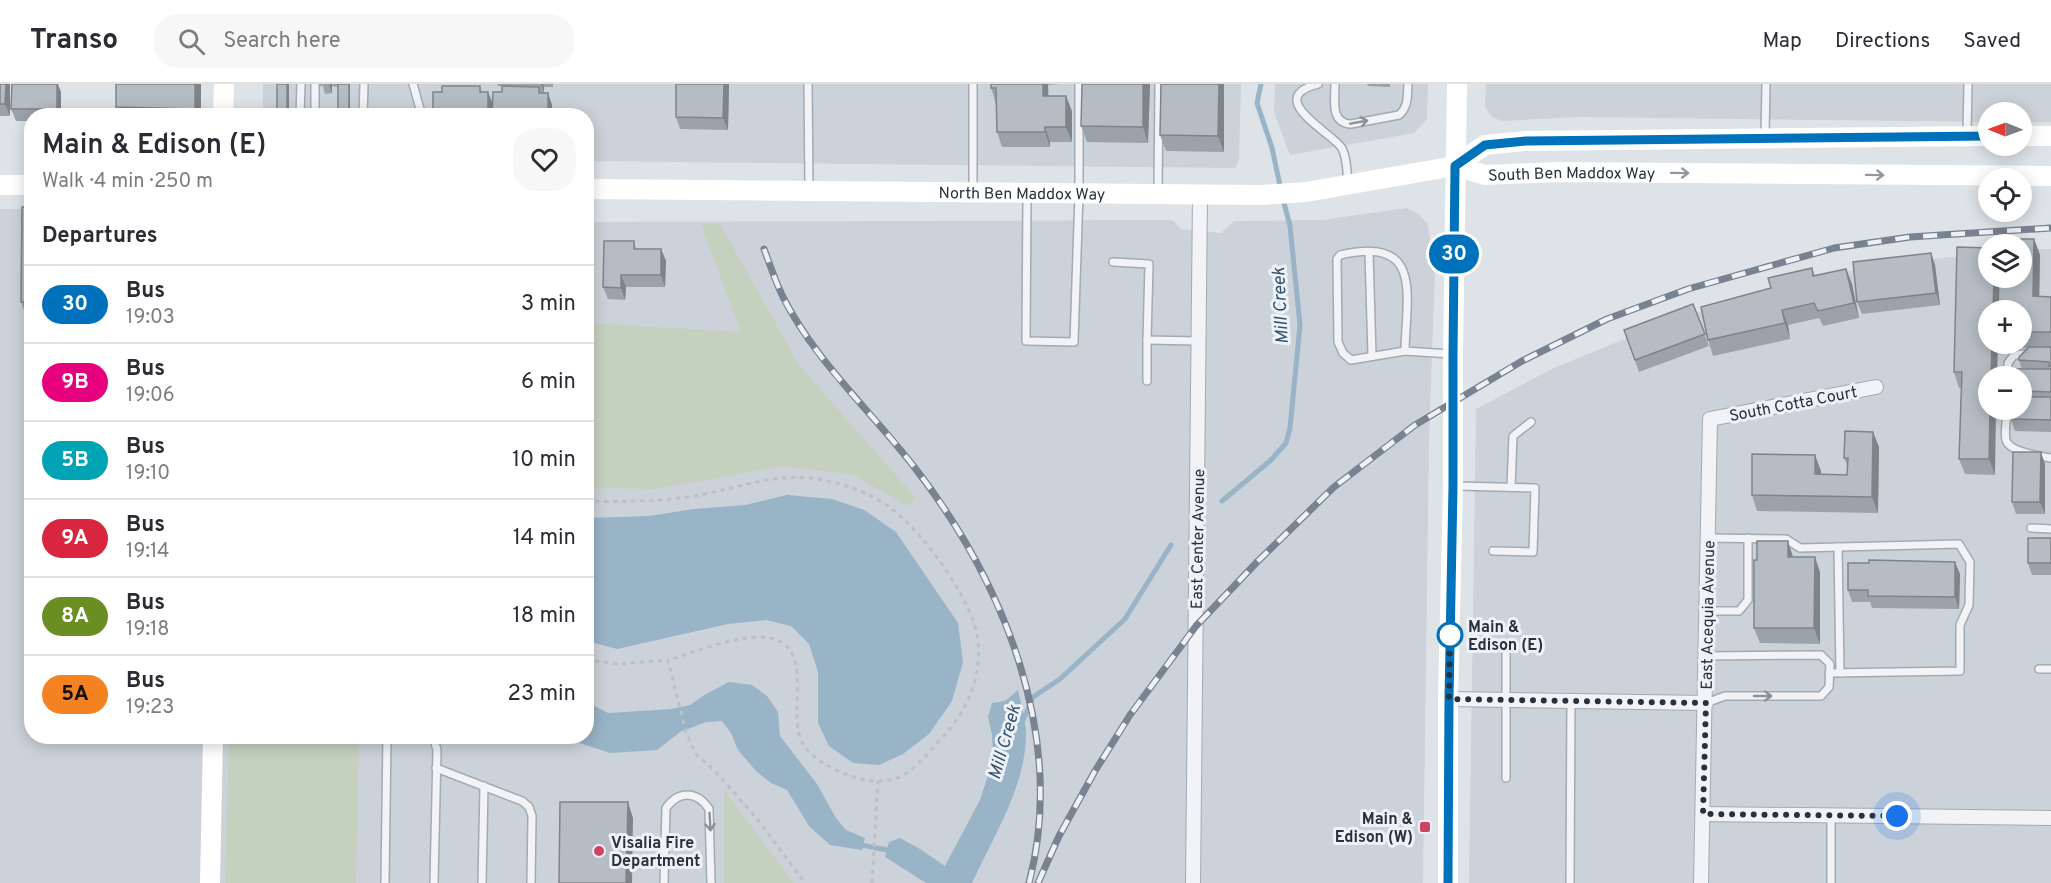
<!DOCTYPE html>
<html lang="en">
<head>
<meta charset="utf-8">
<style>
  :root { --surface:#fff; --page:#f7f7f7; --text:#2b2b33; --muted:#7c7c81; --line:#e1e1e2 }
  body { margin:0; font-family:Overpass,sans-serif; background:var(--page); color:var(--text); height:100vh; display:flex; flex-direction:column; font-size:22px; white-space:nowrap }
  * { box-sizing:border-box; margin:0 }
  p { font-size:20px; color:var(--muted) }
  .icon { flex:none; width:33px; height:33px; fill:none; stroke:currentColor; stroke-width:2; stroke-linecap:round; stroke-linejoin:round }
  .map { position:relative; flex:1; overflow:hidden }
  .side { position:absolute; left:24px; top:24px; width:570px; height:636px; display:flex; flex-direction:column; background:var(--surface); border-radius:24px; box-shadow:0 3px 15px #0003 }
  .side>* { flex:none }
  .badge { padding:0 12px; border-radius:20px; font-size:21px; line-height:39px }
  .needle { width:39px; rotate:271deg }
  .buttons { position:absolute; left:1978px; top:18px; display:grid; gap:12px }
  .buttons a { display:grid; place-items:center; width:54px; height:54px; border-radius:50%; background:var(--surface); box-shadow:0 3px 15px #0003; font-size:30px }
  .you { position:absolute; width:30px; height:30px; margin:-15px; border:4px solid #fff; border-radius:50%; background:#1a73e8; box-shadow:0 0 0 9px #1a73e833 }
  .map>.badge { position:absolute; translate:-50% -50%; box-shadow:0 0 0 3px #fff }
  h2 { padding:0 18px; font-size:22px; line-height:54px }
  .round { display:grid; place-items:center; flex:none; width:63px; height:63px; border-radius:24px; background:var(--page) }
  .head { display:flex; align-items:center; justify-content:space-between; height:102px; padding:0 18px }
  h1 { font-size:28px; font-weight:600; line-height:45px }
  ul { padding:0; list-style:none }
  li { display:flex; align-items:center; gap:18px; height:78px; padding:0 18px; border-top:2px solid var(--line) }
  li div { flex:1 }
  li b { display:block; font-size:22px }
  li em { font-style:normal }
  li .badge { min-width:66px; font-weight:700; text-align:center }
  header { display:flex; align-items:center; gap:36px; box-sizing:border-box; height:84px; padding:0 30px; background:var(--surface); border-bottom:2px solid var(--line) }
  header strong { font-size:28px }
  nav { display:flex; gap:33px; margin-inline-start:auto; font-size:21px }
  .search { width:420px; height:54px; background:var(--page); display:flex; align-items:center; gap:15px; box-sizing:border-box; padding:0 21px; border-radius:24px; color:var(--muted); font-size:22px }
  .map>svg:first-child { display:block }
  .built { fill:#ccd2d9; fill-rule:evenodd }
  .green { fill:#c5d1bf }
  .water { fill:#99b3c7 }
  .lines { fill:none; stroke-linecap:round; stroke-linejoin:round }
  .stream { stroke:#99b3c7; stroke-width:5 }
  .lane-casing { stroke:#a4aab2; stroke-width:10 }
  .street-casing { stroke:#a4aab2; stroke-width:16 }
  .path { stroke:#bdc1c6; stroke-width:3; stroke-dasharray:4.5 4.5; stroke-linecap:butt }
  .lane { stroke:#f1f3f6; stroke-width:7 }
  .street { stroke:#f1f3f6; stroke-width:14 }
  .secondary { stroke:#fff; stroke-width:20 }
  .rail-casing { stroke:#788391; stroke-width:7 }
  .rail { stroke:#eef1f5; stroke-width:4.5; stroke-dasharray:14; stroke-linecap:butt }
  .wall { fill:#9ca2a9 }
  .shaded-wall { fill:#7f8489 }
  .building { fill:#b5bcc4; stroke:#7f8489; stroke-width:1.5 }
  .oneway { stroke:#8c929a }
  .oneway2 { stroke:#94989e }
  .line-casing { stroke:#fff; stroke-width:14 }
  .line { stroke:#0072bc; stroke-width:9 }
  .walk { stroke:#28323e; stroke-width:6; stroke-dasharray:0 10.8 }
  .stop-dot { fill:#fff; stroke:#0072bc; stroke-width:3 }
  .poi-dot { fill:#cc4464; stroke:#eef1f5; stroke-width:2 }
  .labels { text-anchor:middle; stroke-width:6; stroke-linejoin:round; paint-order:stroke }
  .street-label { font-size:16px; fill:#28323e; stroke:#eef1f5 }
  .stop-label { font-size:16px; font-weight:bold; fill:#28323e; stroke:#eef1f5; text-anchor:start }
  .poi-label { font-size:16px; font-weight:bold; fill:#28323e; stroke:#eef1f5; text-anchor:end }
  .water-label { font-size:18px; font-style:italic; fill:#325471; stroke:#eef1f5 }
</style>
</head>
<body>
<header>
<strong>Transo</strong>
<div class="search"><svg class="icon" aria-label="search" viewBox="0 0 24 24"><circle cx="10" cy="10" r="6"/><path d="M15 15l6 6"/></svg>Search here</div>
<nav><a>Map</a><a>Directions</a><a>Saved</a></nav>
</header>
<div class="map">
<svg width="2051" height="799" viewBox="0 0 2051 799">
  <rect width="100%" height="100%" fill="#dee3e8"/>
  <!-- built -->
  <g class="built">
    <polygon points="263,0 1241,0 1239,76 1235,84 587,77 586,32 263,31"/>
    <polygon points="1275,0 1428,0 1427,35 1414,49 1290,71 1274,28"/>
    <polygon points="1486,0 2051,0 2051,38 2022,38 2022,28 1989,28 1989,38 1576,33 1502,37 1492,33 1485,23"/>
    <polygon points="1407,124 1420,131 1428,141 1435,185 1429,356 1423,799 0,799 0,125 31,125 32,652 586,652 587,138 1173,136 1181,145 1221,149 1234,137 1323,136"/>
    <path d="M2034 165H2051V799H1469L1476 325 1554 284 1666 238 1768 207 1843 188 1915 177 1989 169V194H2022ZM1989 226H2022V260H1989ZM1989 292H2022V326H1989Z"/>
  </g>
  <!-- green -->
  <g class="green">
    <polygon points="701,140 720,140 799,281 916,414 907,422 854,391 783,382 656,405 587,404 587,239 741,248"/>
    <polygon points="229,653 359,653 356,799 225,799"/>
    <polygon points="724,706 794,799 724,799"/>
  </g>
  <!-- water -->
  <g class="water">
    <polygon points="787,411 832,415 864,426 896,448 958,539 963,578 952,617 929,650 903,670 879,681 853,679 829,662 818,639 818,588 809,560 791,542 766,536 728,540 617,565 587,557 587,434 649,432 694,425 745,421"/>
    <polygon points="729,598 752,601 767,612 778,628 780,652 817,700 836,734 846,746 865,754 862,766 830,761 809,742 787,706 771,699 756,687 738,666 731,649 722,637 706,638 680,648 657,666 610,669 561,653 586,652 587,618 608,629 672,625 690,621 706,610"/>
    <path d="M1018 606C1021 620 1026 637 1026 652 1025 704 993 753 972 799H926L885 773 889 758 900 754 920 765 945 782 980 716 993 676 992 650 988 633 992 619 1005 617Z"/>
  </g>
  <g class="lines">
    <!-- stream -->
    <g class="stream">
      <polyline points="1261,0 1257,19 1272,64 1281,106"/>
      <polyline points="1222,417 1270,377 1286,359 1290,344 1300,241 1290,142 1283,115"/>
      <polyline points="1021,641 1033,613 1060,595 1125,535 1171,461"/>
      <polyline points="857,760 892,767"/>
    </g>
    <!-- lane casing -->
    <g class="lane-casing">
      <g id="lane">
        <polyline points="413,0 422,32"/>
        <polyline points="808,0 809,104"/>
        <path d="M1318 0C1264 14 1329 47 1341 63 1347 71 1347 90 1348 100"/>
        <path d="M1335 0C1335 16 1330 39 1351 40L1399 31C1409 22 1407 12 1408 0"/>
        <polyline points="300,32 301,0"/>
        <polyline points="315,32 315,0"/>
        <polyline points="363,32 364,0"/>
        <polyline points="1967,49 1968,0"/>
        <polyline points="1765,51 1766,0"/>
        <polyline points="973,106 973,0"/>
        <polyline points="1158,108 1159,0"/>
        <polyline points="1027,111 1026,257 1074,258 1079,110 1079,0"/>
        <polyline points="1369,169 1372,272"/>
        <polyline points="1113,178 1149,180 1147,256 1199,257"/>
        <polyline points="1147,256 1147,297"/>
        <path d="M1405 267 1351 276 1343 269 1338 258 1337 175 1340 171C1424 151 1406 212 1405 267L1450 270"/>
        <polyline points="2008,292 2008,279 2014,271 2051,268"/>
        <path d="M2007 326C2007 335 2004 347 2006 356 2009 368 2040 372 2051 374"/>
        <polyline points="1456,402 1535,404 1533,468 1493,467"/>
        <polyline points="1511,403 1513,352 1531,338"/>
        <polyline points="2031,444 2051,445"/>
        <polyline points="1708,454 1786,455 1800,464 1959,460 1970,478 1969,521 1960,541 1960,587 1829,589"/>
        <polyline points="1838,463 1840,589"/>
        <polyline points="1707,527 1739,527 1748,516 1748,454"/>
        <polyline points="2039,585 2051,585"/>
        <polyline points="1706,619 1725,612 1821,612 1829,603 1830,580 1821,571 1706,572"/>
        <polyline points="433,652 437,666 434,799"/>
        <polyline points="436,684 522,717 529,723 532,732 531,799"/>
        <polyline points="1506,694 1506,559"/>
        <polyline points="385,799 387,652"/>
        <polyline points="482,799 484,702"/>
        <path d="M664 799 666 724C679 706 697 707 709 725L711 799"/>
        <polyline points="1570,799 1571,616"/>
        <polyline points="1831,799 1831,732"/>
      </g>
    </g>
    <!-- street casing -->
    <g class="street-casing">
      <g id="street">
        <polyline points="1448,615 1706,619"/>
        <polyline points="1703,730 2051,734"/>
        <polyline points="1193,799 1200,111"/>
        <polyline points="1701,799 1710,335 1876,303"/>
      </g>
    </g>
    <!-- path -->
    <g class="path">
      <path d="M586 417C624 418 661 418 699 411 756 400 788 383 847 402 862 407 878 415 891 424 923 449 973 515 978 557 982 596 965 631 938 658 925 673 909 693 889 696 872 699 857 695 841 688 827 682 812 674 803 660 786 631 814 572 777 556 749 545 697 568 668 576"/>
      <polyline points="586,576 620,580 668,576 686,648 696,670 716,688 758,736 805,799"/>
      <polyline points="872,799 878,697"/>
    </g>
    <!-- lane -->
    <use href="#lane" class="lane"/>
    <!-- street -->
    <use href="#street" class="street"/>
    <!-- secondary -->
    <g class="secondary">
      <polyline points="223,32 224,0"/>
      <polyline points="2022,52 2051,52"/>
      <path id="s1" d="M1455 82 1485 91 1558 88 2051 92"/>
      <polyline points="0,101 32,101"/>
      <path id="s2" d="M586 105 1261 111 1306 108 1455 82 1485 61 1526 57 1989 52"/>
      <polyline points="210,799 213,652"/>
      <polyline points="1448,799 1448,615 1453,402 1453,270 1457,0"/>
    </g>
    <!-- rail casing -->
    <g class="rail-casing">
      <g id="rail">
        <path d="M764 165C770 181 775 196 782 211 814 276 871 327 915 384 1004 499 1067 653 1029 799"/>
        <polyline points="1038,799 1059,752 1095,687 1130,631 1196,542 1258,477 1334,403 1415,341 1522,277 1607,235 1688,205 1834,164 1910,153 2051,144"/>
      </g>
    </g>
    <!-- rail -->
    <use href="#rail" class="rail"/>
  </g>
  <!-- wall -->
  <g class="wall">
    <polygon points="0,0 10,32 0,32"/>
    <polygon points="201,0 201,32 119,32 116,23"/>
    <polygon points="319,0 350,0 350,32 338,32 338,3 332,2 332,9 325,10 323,2 319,2"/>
    <polygon points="497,0 553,0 553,3 544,3 544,9 548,9 552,21 433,32 442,8 480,2 482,8 492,20 502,8 502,2 498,2"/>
    <polygon points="676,0 729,0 728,46 680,45 676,33"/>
    <polygon points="991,0 1060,0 1048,1 1048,12 1072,27 1072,58 1050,58 1050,63 1002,63 997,48 996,20 991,4"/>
    <polygon points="1150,0 1148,59 1087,58 1081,42"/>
    <polygon points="1224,0 1224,68 1166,67 1160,51"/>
    <polygon points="1367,0 1390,0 1390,3 1368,2"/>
    <polygon points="61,8 61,32 32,32 32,37 16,37 11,25"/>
    <polygon points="32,123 32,234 27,234 21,218"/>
    <polygon points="2034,155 2040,171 2039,212 2051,213 2051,348 2015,347 2011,335 2022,326 2022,285 2019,276 2028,264 2003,263 2002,260 2022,260 2022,226 1989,226 1995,391 1965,390 1959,375 1961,304 1959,304 1954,288 1989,194"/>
    <polygon points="634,157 636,165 661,165 666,177 665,203 626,203 625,216 608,215 603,203"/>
    <polygon points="1931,169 1935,181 1940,221 1862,230 1857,218"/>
    <polygon points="1812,184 1815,192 1846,185 1852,200 1859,234 1823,242 1819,234 1788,241 1790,255 1713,272 1708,256 1771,204"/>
    <polygon points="1693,220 1709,262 1639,288 1624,246"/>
    <polygon points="1873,348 1879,363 1878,429 1757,427 1752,411 1821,387 1821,391 1847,391 1848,383 1844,374"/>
    <polygon points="2045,380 2045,430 2016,430 2012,418"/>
    <polygon points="2051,454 2051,491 2032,491 2028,479"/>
    <polygon points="1793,473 1820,488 1820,560 1760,559 1754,544"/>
    <polygon points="1960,490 1959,525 1872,524 1870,518 1852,518 1848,506"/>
  </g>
  <!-- shaded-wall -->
  <g class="shaded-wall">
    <polygon points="6,0 10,0 10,32 5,20"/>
    <polygon points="57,0 58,0 61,8 61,32 59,32 57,25"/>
    <polygon points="195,0 201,0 201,32 197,32 195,25"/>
    <rect x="287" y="0" width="2" height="32"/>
    <polygon points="329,0 331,0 332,2 332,9"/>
    <polygon points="349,0 350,0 350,32 348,32"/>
    <polygon points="541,0 543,0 544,3 544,9"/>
    <polygon points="724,0 729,0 728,46 723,34"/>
    <polygon points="1043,0 1048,0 1049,27 1043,12"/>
    <polygon points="1143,0 1150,0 1148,59 1143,43"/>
    <polygon points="1219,0 1224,0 1224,68 1218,52"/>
    <polygon points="488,8 493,20 493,32 488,32"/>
    <polygon points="548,9 552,21 552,32 548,32"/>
    <polygon points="1066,12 1072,27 1072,58 1066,43"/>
    <polygon points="1045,43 1050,58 1050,63 1045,48"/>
    <polygon points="2034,155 2040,171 2039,228 2033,212"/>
    <polygon points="661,165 666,177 665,203 661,191"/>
    <polygon points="1931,169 1935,181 1940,221 1936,209"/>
    <polygon points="1846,185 1852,200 1859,234 1854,219"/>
    <polygon points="621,191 626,203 625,216 621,204"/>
    <polygon points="1994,194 2000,194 1999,226 1993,226"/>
    <polygon points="1782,226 1788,241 1790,255 1785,239"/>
    <polygon points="1992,260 1998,260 1997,292 1991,292"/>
    <polygon points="1990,326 1996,326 1995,391 1989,375"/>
    <polygon points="1873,348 1879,363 1878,429 1872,413"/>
    <polygon points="2041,368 2045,380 2045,430 2040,418"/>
    <polygon points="1815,371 1821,387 1821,406 1815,390"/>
    <polygon points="1788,457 1793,473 1788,473"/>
    <polygon points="1815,473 1820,488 1820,560 1814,544"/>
    <polygon points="1955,478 1960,490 1959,525 1955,513"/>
    <polygon points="628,718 633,734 632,799 626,799"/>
  </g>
  <!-- building -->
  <g class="building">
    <polygon points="0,0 6,0 5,20 0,20"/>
    <polygon points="12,0 57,0 57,25 11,25"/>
    <polygon points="116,0 195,0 195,25 116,23"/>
    <rect x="277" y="0" width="10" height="32"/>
    <polygon points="338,0 349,0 349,31 348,32 338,31"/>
    <polygon points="676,0 724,0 723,34 676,33"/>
    <polygon points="991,0 1043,0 1043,12 1066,12 1066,43 1045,43 1045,48 997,48 996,4 991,4"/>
    <polygon points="1082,0 1143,0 1143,43 1081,42"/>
    <polygon points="1161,0 1219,0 1218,52 1160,51"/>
    <polygon points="442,2 480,2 480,8 488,8 488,32 433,32 433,8 442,8"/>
    <polygon points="502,2 539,3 539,9 548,9 548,32 492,32 493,8 502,8"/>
    <polygon points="22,123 32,123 32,218 21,218"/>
    <polygon points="2000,155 2034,155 2033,212 2051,213 2051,248 2022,248 2022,226 1998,226 1999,194 2022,194 2022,160 2000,160"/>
    <polygon points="604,157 634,157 634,165 661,165 661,191 621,191 621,204 603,203"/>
    <polygon points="1957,163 1989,164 1989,194 1994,194 1993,226 1989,226 1989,260 1992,260 1991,292 1989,292 1989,326 1990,326 1989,375 1959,375 1962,288 1954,288"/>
    <polygon points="1931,169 1936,209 1857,218 1853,178"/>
    <polygon points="1812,184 1813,192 1846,185 1854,219 1818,227 1814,219 1782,226 1785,239 1708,256 1701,223 1771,204 1768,194"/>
    <polygon points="1693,220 1705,250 1635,276 1624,246"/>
    <polygon points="2029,263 2051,263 2051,282 2049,282 2049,278 2019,276 2019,273"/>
    <polygon points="2010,285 2051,285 2051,308 2022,307 2022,292 2010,292"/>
    <polygon points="2022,313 2051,313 2051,336 2011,335 2011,326 2022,326"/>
    <polygon points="1845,347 1873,348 1872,413 1752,411 1752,370 1815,371 1815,390 1847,391 1848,374 1844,374"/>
    <polygon points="2013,368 2041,368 2040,418 2012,418"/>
    <rect x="2028" y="454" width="23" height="25"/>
    <polygon points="1757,457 1788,457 1788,473 1815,473 1814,544 1754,544 1754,476 1757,476"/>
    <polygon points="1869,476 1955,478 1955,513 1868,512 1868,506 1848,506 1848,479 1869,479"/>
    <polygon points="560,718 628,718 626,799 559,799"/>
  </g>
  <!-- one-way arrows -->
  <defs><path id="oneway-shaft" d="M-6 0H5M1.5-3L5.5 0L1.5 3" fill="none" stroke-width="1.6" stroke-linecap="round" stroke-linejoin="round" transform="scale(1.5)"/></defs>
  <g class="oneway">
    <use href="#oneway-shaft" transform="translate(1359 38) rotate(-10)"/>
    <use href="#oneway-shaft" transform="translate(1763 612)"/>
    <use href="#oneway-shaft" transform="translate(710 738) rotate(87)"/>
  </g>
  <g class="oneway2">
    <use href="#oneway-shaft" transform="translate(1680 89) rotate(1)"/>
    <use href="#oneway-shaft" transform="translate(1875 91) rotate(1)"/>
  </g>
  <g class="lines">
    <!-- line casing -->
    <g class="line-casing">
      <polyline id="line" points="1448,799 1449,615 1453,402 1453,270 1455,82 1485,61 1526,57 1989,52"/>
    </g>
    <!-- line -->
    <use href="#line" class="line"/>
    <!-- walk -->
    <polyline class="walk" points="1450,551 1450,544 1449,615 1706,619 1703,730 1897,732"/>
  </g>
  <!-- markers -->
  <circle class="stop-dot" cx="1450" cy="551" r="12"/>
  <g class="poi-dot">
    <rect x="1419" y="737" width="12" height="12" rx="3"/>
    <circle cx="599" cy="767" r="6"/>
  </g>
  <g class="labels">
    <!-- street labels -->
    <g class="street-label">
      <text dy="6" stroke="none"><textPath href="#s1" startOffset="118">South Ben Maddox Way</textPath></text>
      <text dy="6" stroke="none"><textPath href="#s2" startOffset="436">North Ben Maddox Way</textPath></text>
      <text transform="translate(1793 319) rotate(-11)" y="6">South Cotta Court</text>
      <text transform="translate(1197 455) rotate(-89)" y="6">East Center Avenue</text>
      <text transform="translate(1707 531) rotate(-89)" y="6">East Acequia Avenue</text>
    </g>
    <!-- stop labels -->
    <g class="stop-label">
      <text x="1468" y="548">Main &amp;<tspan x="1468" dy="18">Edison (E)</tspan></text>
    </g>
    <!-- poi labels -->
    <g class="poi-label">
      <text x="1413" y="740">Main &amp;<tspan x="1413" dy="18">Edison (W)</tspan></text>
      <text x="611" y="764" text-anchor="start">Visalia Fire<tspan x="611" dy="18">Department</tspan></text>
    </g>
    <!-- water labels -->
    <g class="water-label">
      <text transform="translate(1280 222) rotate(-93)" y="6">Mill Creek</text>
      <text transform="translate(1004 658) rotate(-74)" y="6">Mill Creek</text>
    </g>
  </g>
</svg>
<div class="buttons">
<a><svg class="needle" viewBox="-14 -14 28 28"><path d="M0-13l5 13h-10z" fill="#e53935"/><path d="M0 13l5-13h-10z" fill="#7c7c81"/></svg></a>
<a><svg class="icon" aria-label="locate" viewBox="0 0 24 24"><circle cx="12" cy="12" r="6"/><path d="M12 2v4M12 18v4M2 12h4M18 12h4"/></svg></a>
<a><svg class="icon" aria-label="layers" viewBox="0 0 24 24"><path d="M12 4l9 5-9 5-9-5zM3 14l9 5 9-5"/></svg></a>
<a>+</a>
<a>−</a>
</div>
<div class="you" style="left:1897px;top:732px"></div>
<b class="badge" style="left:1454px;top:170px;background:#0072bc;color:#fff">30</b>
<section class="side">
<div class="head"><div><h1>Main &amp; Edison (E)</h1><p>Walk · 4 min · 250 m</p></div><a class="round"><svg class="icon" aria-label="heart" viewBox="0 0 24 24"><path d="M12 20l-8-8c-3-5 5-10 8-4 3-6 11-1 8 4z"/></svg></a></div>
<h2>Departures</h2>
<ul>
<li><span class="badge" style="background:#0072bc;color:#fff">30</span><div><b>Bus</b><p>19:03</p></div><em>3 min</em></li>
<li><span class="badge" style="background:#e6007e;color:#fff">9B</span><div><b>Bus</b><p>19:06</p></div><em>6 min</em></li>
<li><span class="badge" style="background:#00a3b4;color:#fff">5B</span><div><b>Bus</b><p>19:10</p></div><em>10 min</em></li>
<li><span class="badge" style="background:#d7263d;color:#fff">9A</span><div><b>Bus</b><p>19:14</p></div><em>14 min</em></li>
<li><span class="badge" style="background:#6b8e23;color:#fff">8A</span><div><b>Bus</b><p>19:18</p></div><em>18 min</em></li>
<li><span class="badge" style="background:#f58220;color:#111">5A</span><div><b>Bus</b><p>19:23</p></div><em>23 min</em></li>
</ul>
</section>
</div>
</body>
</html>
